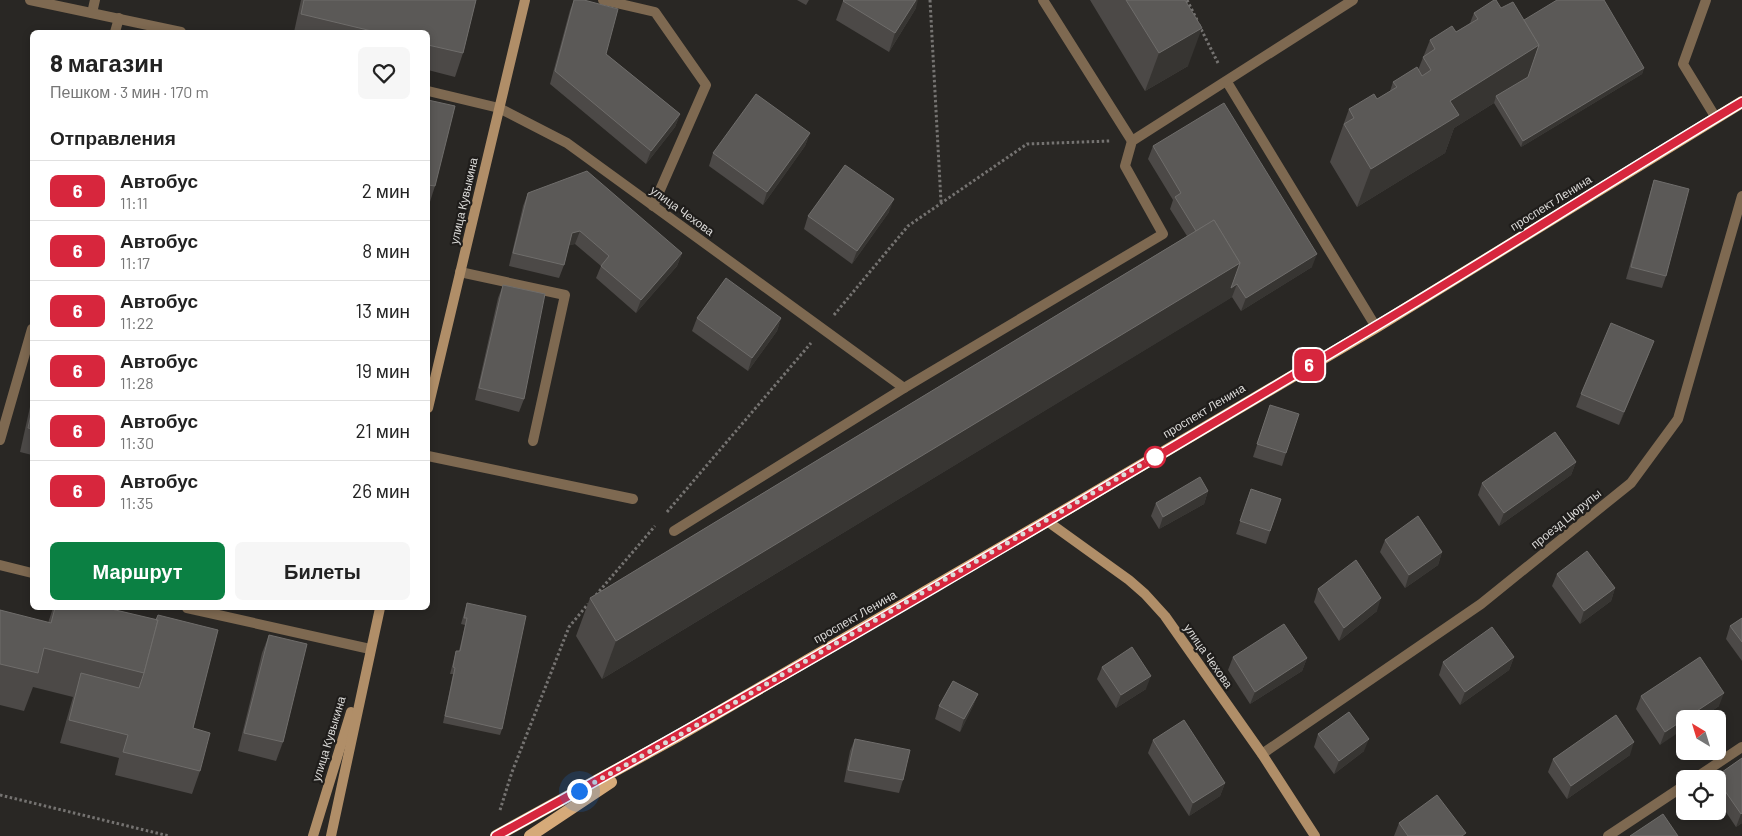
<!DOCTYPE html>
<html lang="ru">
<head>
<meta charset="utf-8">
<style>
  :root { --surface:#fff; --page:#f6f6f6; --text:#222; --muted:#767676; --line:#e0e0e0; --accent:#0b8043 }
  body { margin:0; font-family:Barlow,sans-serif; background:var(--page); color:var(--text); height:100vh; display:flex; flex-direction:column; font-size:19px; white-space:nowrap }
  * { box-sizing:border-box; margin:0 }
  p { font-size:16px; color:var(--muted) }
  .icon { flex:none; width:28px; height:28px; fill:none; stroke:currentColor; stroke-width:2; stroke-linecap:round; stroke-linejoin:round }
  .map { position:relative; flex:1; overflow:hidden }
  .sheet { position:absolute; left:30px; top:30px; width:400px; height:580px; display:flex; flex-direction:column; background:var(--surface); border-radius:8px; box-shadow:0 2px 8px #0003 }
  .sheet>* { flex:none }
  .badge { padding:0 10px; border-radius:8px; font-size:18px; line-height:32px }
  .needle { width:32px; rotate:322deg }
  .buttons { position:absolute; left:1676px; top:710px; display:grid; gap:10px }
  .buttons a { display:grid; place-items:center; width:50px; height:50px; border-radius:8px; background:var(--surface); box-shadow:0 2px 8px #0003; font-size:25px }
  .you { position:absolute; width:25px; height:25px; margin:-12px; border:4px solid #fff; border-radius:50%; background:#1a73e8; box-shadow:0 0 0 8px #1a73e833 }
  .map>.badge { position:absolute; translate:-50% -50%; box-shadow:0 0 0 2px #fff }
  h2 { padding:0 20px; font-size:19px; line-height:45px }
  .round { display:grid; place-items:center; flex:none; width:52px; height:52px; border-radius:8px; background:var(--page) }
  .head { display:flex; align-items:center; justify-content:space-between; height:85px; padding:0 20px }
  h1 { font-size:24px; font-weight:700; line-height:38px }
  .cta { display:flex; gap:10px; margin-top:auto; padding:10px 20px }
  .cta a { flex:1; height:58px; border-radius:8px; background:var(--accent); color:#fff; font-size:20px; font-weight:700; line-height:58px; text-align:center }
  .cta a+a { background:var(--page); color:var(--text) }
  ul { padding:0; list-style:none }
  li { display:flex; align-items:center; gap:15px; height:60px; padding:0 20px; border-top:1px solid var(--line) }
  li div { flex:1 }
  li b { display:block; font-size:19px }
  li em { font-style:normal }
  li .badge { min-width:55px; font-weight:700; text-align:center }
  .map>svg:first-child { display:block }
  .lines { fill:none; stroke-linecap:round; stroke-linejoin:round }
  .path { stroke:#757371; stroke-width:3; stroke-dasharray:2.5 2.5; stroke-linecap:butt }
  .lane { stroke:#7e6951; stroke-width:10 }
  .street { stroke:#7e6951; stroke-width:10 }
  .secondary { stroke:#b08e68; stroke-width:10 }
  .primary { stroke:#d6aa79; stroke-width:12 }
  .wall { fill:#4c4947 }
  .shaded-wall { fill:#373532 }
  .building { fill:#5b5957; stroke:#6f6d6b }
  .line-casing { stroke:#fff; stroke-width:11 }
  .line { stroke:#d7263d; stroke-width:8 }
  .walk { stroke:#dbdad8; stroke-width:5; stroke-dasharray:0 9 }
  .stop-dot { fill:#fff; stroke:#d7263d; stroke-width:2.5 }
  .labels { text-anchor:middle; stroke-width:4.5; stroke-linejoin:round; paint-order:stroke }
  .street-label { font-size:12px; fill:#dbdad8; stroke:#1f1d1b }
</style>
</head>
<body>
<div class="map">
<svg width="1742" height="836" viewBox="0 0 1742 836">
  <rect width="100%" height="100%" fill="#292724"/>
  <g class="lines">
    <!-- path -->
    <g class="path">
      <polyline points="930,0 941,202"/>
      <polyline points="1187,0 1197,20"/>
      <polyline points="1199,25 1219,65"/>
      <polyline points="834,315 908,226 1027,144 1110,141"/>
      <polyline points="667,512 811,343"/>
      <polyline points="596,595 655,526"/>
      <polyline points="0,795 169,836"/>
      <polyline points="500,810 512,772 569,627 588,604"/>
    </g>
    <!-- lane -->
    <g class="lane">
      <polyline points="603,0 655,12 706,85 653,206"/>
      <polyline points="1043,0 1132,141"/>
      <polyline points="1706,0 1683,64 1716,118"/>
      <polyline points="92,13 95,0"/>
      <polyline points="115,32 119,18"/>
      <polyline points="1227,82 1376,327"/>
      <polyline points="460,272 565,295 533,441"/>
      <polyline points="0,440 32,329"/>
      <polyline points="428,456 633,499"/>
      <polyline points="674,531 904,388 1163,234 1125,166 1132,141 1353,0"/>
      <polyline points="0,565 32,573"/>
      <polyline points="187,608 370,649"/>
    </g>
    <!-- street -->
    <g class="street">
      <polyline points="30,0 181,32"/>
      <polyline points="428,91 499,108 567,143 904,388"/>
      <polyline points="1262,754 1481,604 1631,483 1678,419 1742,196"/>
      <polyline points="1694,779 1742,747"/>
      <polyline points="1608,836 1685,785"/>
    </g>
    <!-- secondary -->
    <g class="secondary">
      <polyline points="428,408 525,0"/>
      <polyline points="1047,521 1129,580 1145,594 1165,616 1262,754 1315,836"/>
      <polyline points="313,836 351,712"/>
      <polyline points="331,836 380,608"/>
    </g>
    <!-- primary -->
    <g class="primary">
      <polyline points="496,836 676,737 1047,521 1376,327 1742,102"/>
      <polyline points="530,836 611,782"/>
    </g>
  </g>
  <!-- wall -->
  <g class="wall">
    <polygon points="301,0 476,0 463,53 455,77 428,70 428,32 294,32"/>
    <polygon points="574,0 606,54 680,114 675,127 646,164 550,84 570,10"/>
    <polygon points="797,0 809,0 806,5"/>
    <polygon points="1090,0 1185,0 1188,66 1145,91"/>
    <polygon points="843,1 916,8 889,52 836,20"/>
    <polygon points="1501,8 1524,20 1644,68 1642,74 1521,147 1494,103 1454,128 1445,153 1357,207 1330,162 1349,109 1377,99 1390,91 1393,82 1418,70 1430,40 1456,32 1470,23 1474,13"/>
    <polygon points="428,100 435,186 428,208"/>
    <polygon points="810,133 805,146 763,205 709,166 713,153"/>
    <polygon points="1153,146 1312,267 1241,311 1232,297 602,679 576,636 590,598 1187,236 1170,209 1173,200 1148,159"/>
    <polygon points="1654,180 1666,276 1662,288 1626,279 1650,193"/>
    <polygon points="528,193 682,253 677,266 636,313 596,278 601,266 575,244 569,245 564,265 559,278 509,266 523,206"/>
    <polygon points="889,212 852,264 804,229 808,216"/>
    <polygon points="503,285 524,399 519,412 475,400 498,298"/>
    <polygon points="697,318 781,318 777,331 748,371 692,331"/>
    <polygon points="1649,354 1619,425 1576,407 1581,394"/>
    <polygon points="32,398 32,455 20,452"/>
    <polygon points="1270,405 1286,453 1282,466 1253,457"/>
    <polygon points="1576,462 1571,475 1499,526 1478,495 1482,483"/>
    <polygon points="1251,489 1281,499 1266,544 1236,534"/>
    <polygon points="1208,491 1204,504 1159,529 1151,516 1156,503"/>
    <polygon points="1385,540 1442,552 1438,565 1405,588 1380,552"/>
    <polygon points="1557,574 1615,588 1611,601 1580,624 1552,586"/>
    <polygon points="1318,589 1377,611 1339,641 1314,602"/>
    <polygon points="467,603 502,729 500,735 443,723 453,674 450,674 456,651 459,651 465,625 461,624"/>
    <polygon points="53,608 107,608 156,620 158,615 193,728 200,771 192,794 115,775 119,758 60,743 73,697 33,687 24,711 0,705 0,610 48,623"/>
    <polygon points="1742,618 1742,661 1726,639 1730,626"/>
    <polygon points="269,635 283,742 276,761 238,751 262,653"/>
    <polygon points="1233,657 1307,658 1302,671 1250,704 1228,670"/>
    <polygon points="1514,657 1509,670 1460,705 1439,675 1443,662"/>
    <polygon points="1102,667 1146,689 1116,708 1097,679"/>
    <polygon points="978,694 973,706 960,732 935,719 939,706"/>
    <polygon points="1641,696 1719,706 1700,719 1685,719 1660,745 1636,709"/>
    <polygon points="1318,734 1364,751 1334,774 1314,747"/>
    <polygon points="855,739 903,780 899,793 844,782 850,751"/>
    <polygon points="1153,740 1225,783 1220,796 1189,816 1148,753"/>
    <polygon points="1630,755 1567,799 1548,772 1553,759"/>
    <polygon points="1742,758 1742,823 1736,827 1718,800 1718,779 1715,779 1715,777"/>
    <polygon points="1399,823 1465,836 1394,836"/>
  </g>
  <!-- shaded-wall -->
  <g class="shaded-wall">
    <polygon points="916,0 918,0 916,8 889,52 895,33"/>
    <polygon points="1202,28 1188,66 1145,91 1159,53"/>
    <polygon points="1539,45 1526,83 1496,96 1494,103 1454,128 1445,153 1357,207 1371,169 1450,101"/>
    <polygon points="1644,68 1642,74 1521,147 1523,141"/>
    <polygon points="680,114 675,127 646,164 651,151"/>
    <polygon points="810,133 805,146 763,205 767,192"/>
    <polygon points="894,199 889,212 852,264 857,251"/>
    <polygon points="580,231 575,244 567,246 572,233"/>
    <polygon points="682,253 677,266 636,313 641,300"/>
    <polygon points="1317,254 1312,267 1241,311 1246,298"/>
    <polygon points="1240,263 1237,284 1232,297 1226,301 602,679 616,641"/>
    <polygon points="781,318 777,331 748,371 752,358"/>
    <polygon points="1654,341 1649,354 1619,425 1624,412"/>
    <polygon points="1576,462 1571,475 1499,526 1504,513"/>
    <polygon points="1208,491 1204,504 1159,529 1163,517"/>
    <polygon points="1442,552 1438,565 1405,588 1409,575"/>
    <polygon points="1615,588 1611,601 1580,624 1584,611"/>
    <polygon points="1381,598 1377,611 1339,641 1344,628"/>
    <polygon points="1514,657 1509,670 1460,705 1465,692"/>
    <polygon points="1307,658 1302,671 1250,704 1255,692"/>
    <polygon points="1151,676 1146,689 1116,708 1121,695"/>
    <polygon points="1724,693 1719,706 1700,719 1685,719 1685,728 1660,745 1665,732"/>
    <polygon points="978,694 973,706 960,732 964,719"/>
    <polygon points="1369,739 1364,751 1334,774 1339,761"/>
    <polygon points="1634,742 1630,755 1567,799 1571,786"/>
    <polygon points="1225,783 1220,796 1189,816 1193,803"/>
    <polygon points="1742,813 1742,823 1736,827 1741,814"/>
  </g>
  <!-- building -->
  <g class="building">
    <polygon points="304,0 476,0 463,53 428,45 428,32 376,32 301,14"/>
    <polygon points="574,0 584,0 618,9 606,54 680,114 651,151 555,71"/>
    <polygon points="844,0 916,0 895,33 843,1"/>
    <polygon points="1126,0 1185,0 1202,28 1159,53"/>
    <polygon points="1494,0 1496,0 1501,8 1513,2 1539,45 1450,101 1459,115 1371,169 1344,124 1354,118 1349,109 1374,94 1377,99 1397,87 1393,82 1417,67 1422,76 1431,70 1423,57 1435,49 1430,40 1452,26 1456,32 1478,19 1474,13"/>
    <polygon points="1557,0 1604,0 1644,68 1523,141 1496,96 1528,77 1539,45 1524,20"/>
    <polygon points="756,94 810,133 767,192 713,153"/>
    <polygon points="428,100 455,106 435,186 428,185"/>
    <polygon points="1224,103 1317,254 1246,298 1237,284 1231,288 1240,263 1214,220 1196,231 1175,197 1181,193 1153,146"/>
    <polygon points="845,165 894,199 857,251 808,216"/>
    <polygon points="587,171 682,253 641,300 601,266 609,256 580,231 572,233 564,265 513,253 528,193"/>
    <polygon points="1654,180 1689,189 1666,276 1631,267"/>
    <polygon points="1214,220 1240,263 616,641 590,598"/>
    <polygon points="726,278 781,318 752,358 697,318"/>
    <polygon points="503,285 545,294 524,399 479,388"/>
    <polygon points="1611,323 1654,341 1624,412 1581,394"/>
    <polygon points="1270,405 1299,414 1286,453 1257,444"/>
    <polygon points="32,410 32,429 28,428"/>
    <polygon points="1555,432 1576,462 1504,513 1482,483"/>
    <polygon points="1200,477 1208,491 1163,517 1156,503"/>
    <polygon points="1251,489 1281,499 1270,531 1240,521"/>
    <polygon points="1418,516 1442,552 1409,575 1385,540"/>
    <polygon points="1587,551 1615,588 1584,611 1557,574"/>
    <polygon points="1356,560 1381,598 1344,628 1318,589"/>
    <polygon points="467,603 526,616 502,729 445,716 455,668 453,667 456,651 460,651 467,618 464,618"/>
    <polygon points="55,608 107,608 158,620 144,673 44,648 38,673 0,664 0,610 51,623"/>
    <polygon points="158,615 218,630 193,728 210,733 200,771 123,752 128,735 69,720 81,673 139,688 144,673 158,620 156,620"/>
    <polygon points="1742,618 1742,642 1730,626"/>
    <polygon points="1284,624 1307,658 1255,692 1233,657"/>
    <polygon points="1492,627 1514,657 1465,692 1443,662"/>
    <polygon points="269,635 307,644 283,742 244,733"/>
    <polygon points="1132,647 1151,676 1121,695 1102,667"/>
    <polygon points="1700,657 1724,693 1665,732 1641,696"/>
    <polygon points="953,681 978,694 964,719 939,706"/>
    <polygon points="1349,712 1369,739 1339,761 1318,734"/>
    <polygon points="1616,715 1634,742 1571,786 1553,759"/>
    <polygon points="1184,720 1225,783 1193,803 1153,740"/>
    <polygon points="855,739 910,750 903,780 848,770"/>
    <polygon points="1742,758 1742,813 1741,814 1718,781 1718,779 1716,779 1715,777"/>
    <polygon points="1437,795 1466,833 1462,836 1408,836 1399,823"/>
    <polygon points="1663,814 1678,836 1630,836"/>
  </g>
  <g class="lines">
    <!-- line casing -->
    <g class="line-casing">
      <path id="line" d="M496 836C793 674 1085 500 1376 326 1499 253 1619 175 1742 102"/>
    </g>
    <!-- line -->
    <use href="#line" class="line"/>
    <!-- walk -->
    <polyline class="walk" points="579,791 676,737 1161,453 1155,457"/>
  </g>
  <!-- markers -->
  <circle class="stop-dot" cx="1155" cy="457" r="10"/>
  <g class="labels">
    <!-- street labels -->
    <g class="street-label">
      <text transform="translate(464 201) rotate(-77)" y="4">улица Кувыкина</text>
      <text transform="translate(1551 203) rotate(-32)" y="4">проспект Ленина</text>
      <text transform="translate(682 211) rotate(36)" y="4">улица Чехова</text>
      <text transform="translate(1204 411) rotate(-31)" y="4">проспект Ленина</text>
      <text transform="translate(1566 519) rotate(-39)" y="4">проезд Цюрупы</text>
      <text transform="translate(855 617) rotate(-30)" y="4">проспект Ленина</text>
      <text transform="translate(1208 656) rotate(55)" y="4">улица Чехова</text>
      <text transform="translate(329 739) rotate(-73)" y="4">улица Кувыкина</text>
    </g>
  </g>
</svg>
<div class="buttons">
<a><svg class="needle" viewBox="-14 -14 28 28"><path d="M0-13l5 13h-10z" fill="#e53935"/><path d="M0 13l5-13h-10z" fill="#767676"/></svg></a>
<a><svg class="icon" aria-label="locate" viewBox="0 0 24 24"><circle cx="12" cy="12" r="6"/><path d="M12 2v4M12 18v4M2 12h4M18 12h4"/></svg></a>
</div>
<div class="you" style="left:579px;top:791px"></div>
<b class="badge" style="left:1309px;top:365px;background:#d7263d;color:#fff">6</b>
<section class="sheet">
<div class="head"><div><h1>8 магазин</h1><p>Пешком · 3 мин · 170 m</p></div><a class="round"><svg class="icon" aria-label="heart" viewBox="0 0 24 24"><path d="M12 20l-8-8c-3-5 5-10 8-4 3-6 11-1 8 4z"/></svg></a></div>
<h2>Отправления</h2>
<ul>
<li><span class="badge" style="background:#d7263d;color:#fff">6</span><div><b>Автобус</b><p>11:11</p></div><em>2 мин</em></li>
<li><span class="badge" style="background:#d7263d;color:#fff">6</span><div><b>Автобус</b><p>11:17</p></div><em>8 мин</em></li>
<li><span class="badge" style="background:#d7263d;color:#fff">6</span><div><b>Автобус</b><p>11:22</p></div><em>13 мин</em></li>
<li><span class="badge" style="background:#d7263d;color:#fff">6</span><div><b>Автобус</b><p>11:28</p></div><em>19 мин</em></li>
<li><span class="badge" style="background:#d7263d;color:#fff">6</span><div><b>Автобус</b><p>11:30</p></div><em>21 мин</em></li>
<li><span class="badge" style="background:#d7263d;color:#fff">6</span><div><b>Автобус</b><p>11:35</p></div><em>26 мин</em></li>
</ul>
<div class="cta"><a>Маршрут</a><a>Билеты</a></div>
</section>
</div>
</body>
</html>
